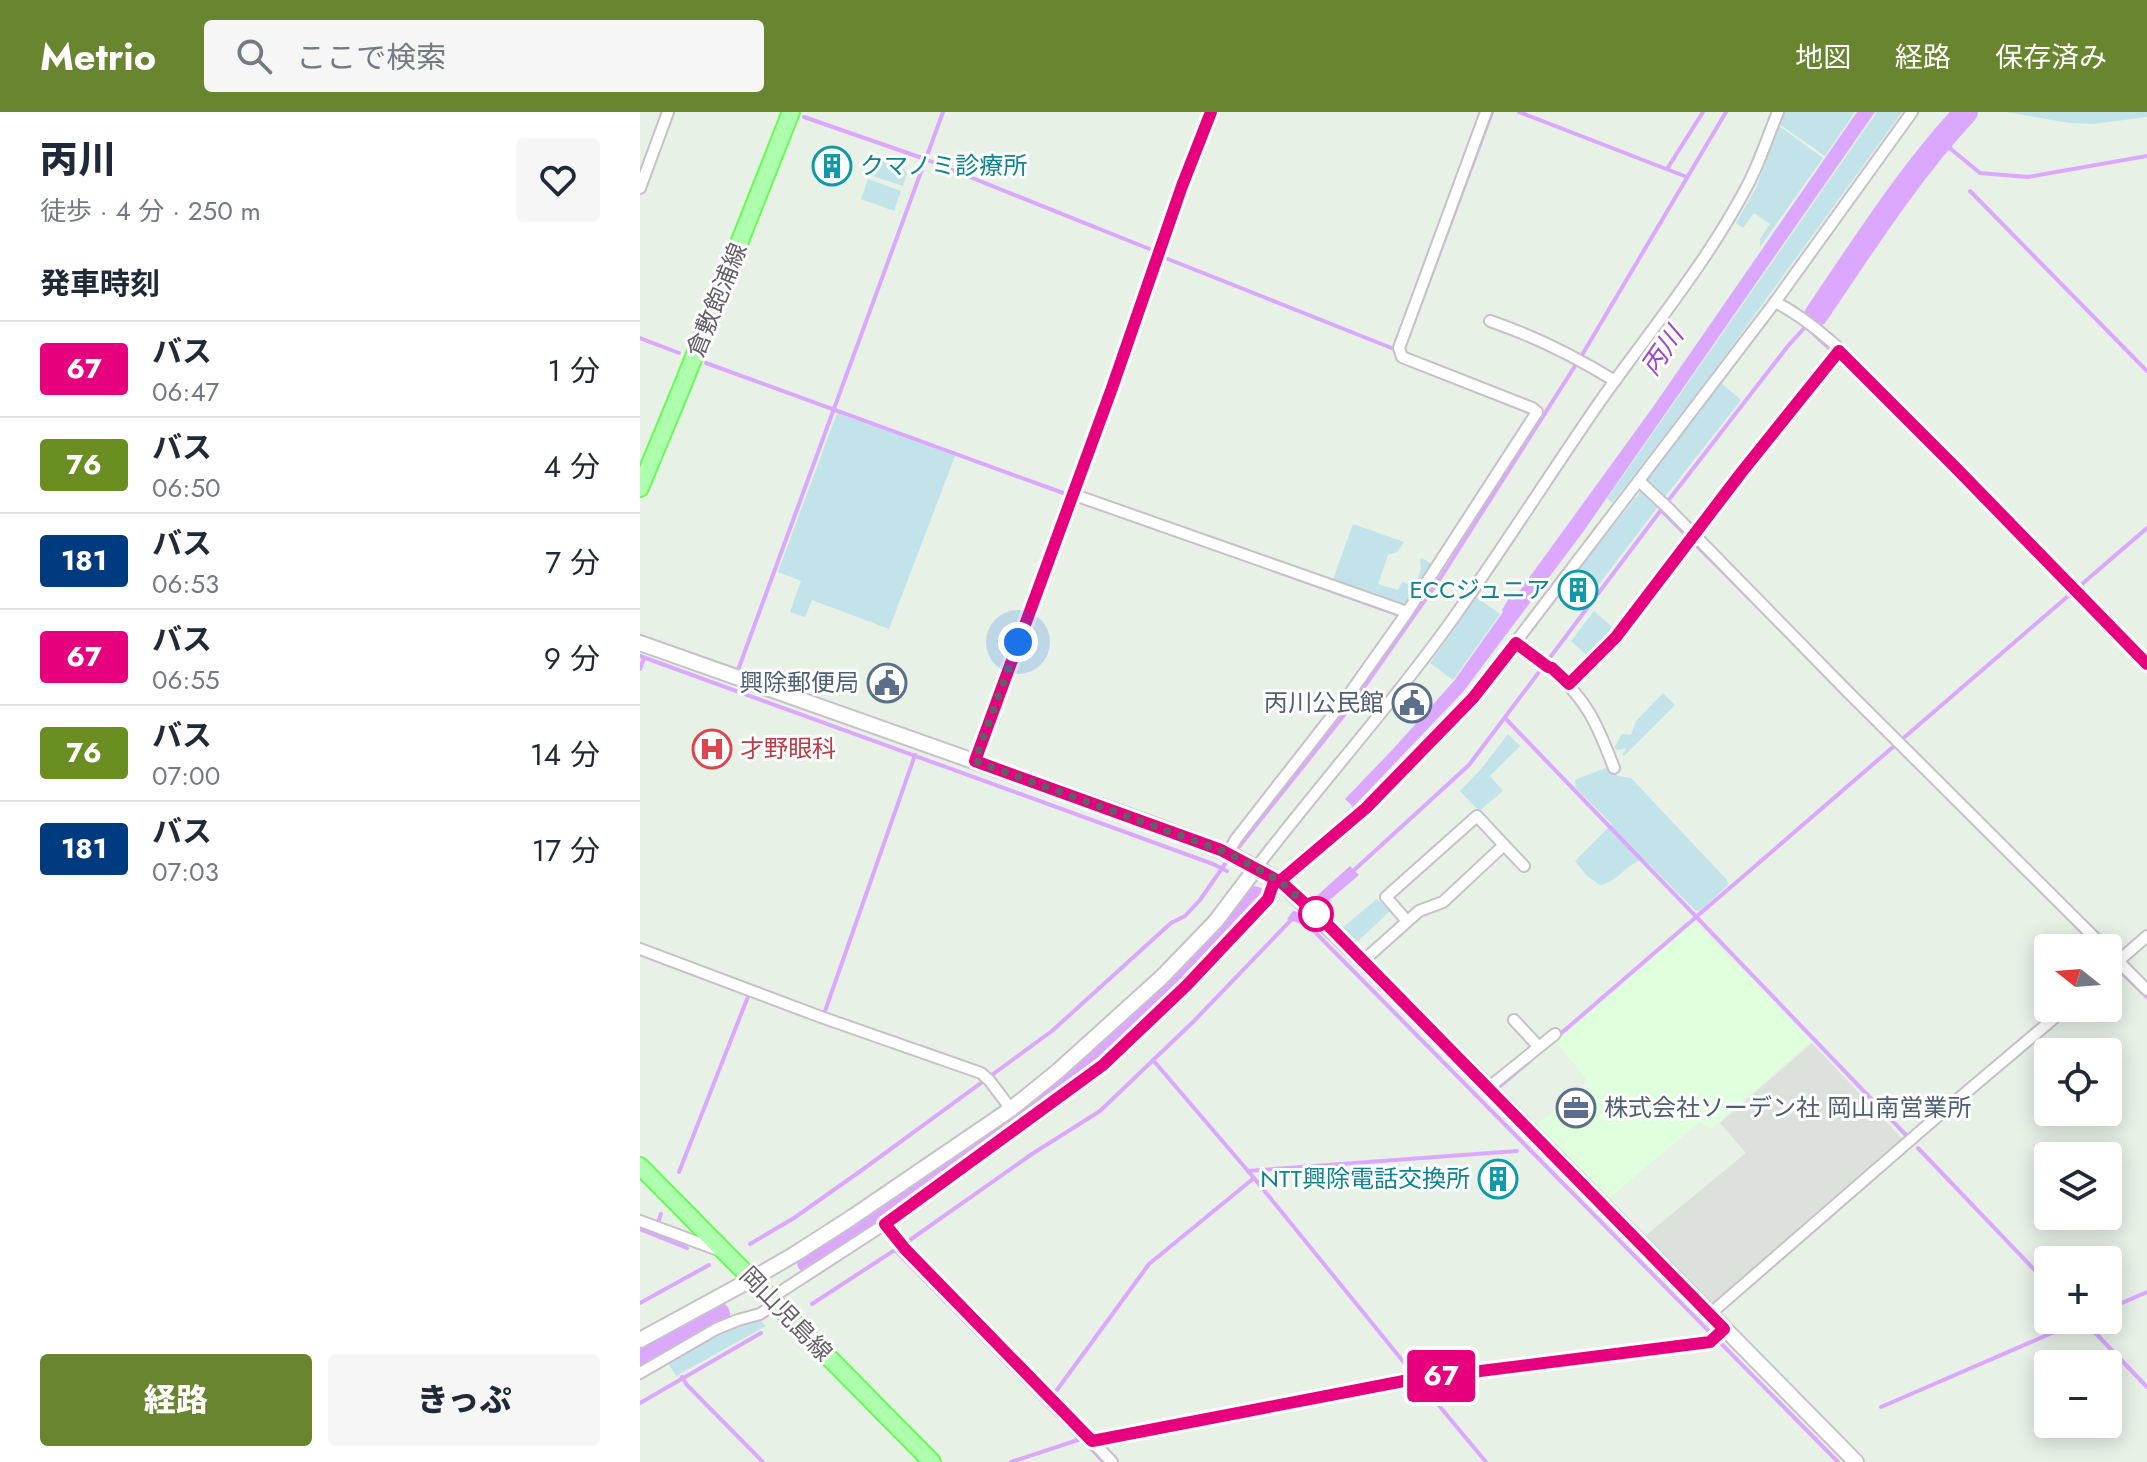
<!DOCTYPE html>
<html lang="ja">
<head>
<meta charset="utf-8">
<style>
  :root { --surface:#fff; --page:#f6f6f7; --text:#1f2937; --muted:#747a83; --line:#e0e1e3; --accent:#698530 }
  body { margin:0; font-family:Jost,"Noto Sans JP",sans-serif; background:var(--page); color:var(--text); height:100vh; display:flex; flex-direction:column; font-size:30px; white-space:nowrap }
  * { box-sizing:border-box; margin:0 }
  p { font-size:26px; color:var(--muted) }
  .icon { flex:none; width:44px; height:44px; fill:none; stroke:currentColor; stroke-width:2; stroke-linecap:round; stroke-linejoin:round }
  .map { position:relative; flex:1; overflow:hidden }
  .side { display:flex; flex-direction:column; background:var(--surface); width:640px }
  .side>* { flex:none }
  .badge { padding:0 16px; border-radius:6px; font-size:28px; line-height:52px }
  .needle { width:52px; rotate:287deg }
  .fabs { position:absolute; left:1394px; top:822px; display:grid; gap:16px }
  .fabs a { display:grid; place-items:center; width:88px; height:88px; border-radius:8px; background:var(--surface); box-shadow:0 4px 20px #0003; font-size:40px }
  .you { position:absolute; width:40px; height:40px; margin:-20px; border:6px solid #fff; border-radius:50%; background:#1a73e8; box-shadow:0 0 0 12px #1a73e833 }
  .map>.badge { position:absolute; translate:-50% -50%; box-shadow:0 0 0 4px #fff }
  h2 { padding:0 40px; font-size:30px; line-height:72px }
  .round { display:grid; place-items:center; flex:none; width:84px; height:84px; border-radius:8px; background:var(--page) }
  .summary { display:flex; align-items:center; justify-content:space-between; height:136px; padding:0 40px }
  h1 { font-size:38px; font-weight:800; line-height:60px }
  .primary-button { display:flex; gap:16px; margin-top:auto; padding:16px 40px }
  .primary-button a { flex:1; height:92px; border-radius:8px; background:var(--accent); color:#fff; font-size:32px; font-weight:800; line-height:92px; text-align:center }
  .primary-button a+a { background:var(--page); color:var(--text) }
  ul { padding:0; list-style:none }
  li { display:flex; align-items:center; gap:24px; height:96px; padding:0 40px; border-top:2px solid var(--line) }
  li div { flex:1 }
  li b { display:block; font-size:30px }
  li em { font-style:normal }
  li .badge { min-width:88px; font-weight:700; text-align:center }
  header { display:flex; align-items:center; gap:48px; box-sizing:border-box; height:112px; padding:0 40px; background:var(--accent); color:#fff }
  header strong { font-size:38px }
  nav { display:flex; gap:44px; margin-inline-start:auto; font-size:28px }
  .search { width:560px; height:72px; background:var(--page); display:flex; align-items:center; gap:20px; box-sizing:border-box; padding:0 28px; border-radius:8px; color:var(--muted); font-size:30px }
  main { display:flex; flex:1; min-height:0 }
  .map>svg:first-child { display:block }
  .commercial { fill:#e0ffdd }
  .industrial { fill:#dce2db }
  .green { fill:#c2e3ea }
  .water { fill:#dca8ff }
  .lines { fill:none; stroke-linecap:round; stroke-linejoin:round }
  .stream { stroke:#dca8ff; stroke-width:4 }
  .river { stroke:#dca8ff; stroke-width:24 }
  .street-casing { stroke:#c7c0c8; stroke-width:14 }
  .secondary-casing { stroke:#c8c1ca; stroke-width:18 }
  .primary-casing { stroke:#68fb55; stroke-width:20 }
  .street { stroke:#fff; stroke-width:10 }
  .secondary { stroke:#fff; stroke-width:14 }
  .primary { stroke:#adffae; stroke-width:16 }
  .line-casing { stroke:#fff; stroke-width:18 }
  .line { stroke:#e6007e; stroke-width:12 }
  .walk { stroke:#655e68; stroke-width:8; stroke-dasharray:0 14.4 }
  .stop-dot { fill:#fff; stroke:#e6007e; stroke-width:4 }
  .labels { text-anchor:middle; stroke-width:6; stroke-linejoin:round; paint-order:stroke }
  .culture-label { font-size:24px; fill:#0d838f; stroke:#fff; text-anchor:end }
  .street-label { font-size:24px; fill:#655e68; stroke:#fff }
  .service-label { font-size:24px; fill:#4e5e75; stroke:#fff; text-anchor:end }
  .health-label { font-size:24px; fill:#be3a42; stroke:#fff; text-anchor:start }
  .water-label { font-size:26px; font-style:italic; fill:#9f41cd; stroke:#fff }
</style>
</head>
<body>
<header>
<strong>Metrio</strong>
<div class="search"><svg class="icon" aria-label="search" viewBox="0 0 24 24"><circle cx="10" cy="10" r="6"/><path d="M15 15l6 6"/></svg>ここで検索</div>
<nav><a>地図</a><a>経路</a><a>保存済み</a></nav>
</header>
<main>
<section class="side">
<div class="summary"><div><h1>丙川</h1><p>徒歩 · 4 分 · 250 m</p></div><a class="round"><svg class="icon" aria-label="heart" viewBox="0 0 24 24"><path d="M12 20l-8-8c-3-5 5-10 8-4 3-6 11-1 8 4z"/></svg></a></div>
<h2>発車時刻</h2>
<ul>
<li><span class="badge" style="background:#e6007e;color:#fff">67</span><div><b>バス</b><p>06:47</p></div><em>1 分</em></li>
<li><span class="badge" style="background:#6b8e23;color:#fff">76</span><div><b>バス</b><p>06:50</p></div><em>4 分</em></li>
<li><span class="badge" style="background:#003b80;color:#fff">181</span><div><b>バス</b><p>06:53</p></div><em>7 分</em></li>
<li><span class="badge" style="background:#e6007e;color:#fff">67</span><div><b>バス</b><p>06:55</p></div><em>9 分</em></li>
<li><span class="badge" style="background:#6b8e23;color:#fff">76</span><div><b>バス</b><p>07:00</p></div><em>14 分</em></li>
<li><span class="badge" style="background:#003b80;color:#fff">181</span><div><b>バス</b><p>07:03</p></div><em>17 分</em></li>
</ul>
<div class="primary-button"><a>経路</a><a>きっぷ</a></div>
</section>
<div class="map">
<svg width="1507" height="1350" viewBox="0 0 1507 1350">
  <rect width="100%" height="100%" fill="#e7f1e6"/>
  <!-- commercial -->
  <polygon class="commercial" points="1055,810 1171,929 1071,1017 1060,1010 968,1087 896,1014 949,970 916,930"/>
  <!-- industrial -->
  <polygon class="industrial" points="1172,931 1263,1028 1071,1193 1005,1124 1106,1041 1080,1011"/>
  <!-- green -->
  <g class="green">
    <polygon points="1144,0 1215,0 1185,44 1139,12"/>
    <polygon points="1237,0 1262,0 1076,256 972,391 967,387"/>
    <polygon points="1366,0 1507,0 1507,5 1453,12 1430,11"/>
    <polygon points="1139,14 1183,46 1120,135 1120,127 1130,112 1114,101 1103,116 1096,111 1116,76"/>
    <polygon points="236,46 262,53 267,62 263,74 229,63"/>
    <polygon points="228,67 261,79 254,99 221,87"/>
    <polygon points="1080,270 1101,288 1024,386 1008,371 1008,367"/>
    <polygon points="197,301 315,344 249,517 172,488 165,505 150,500 161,469 138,460"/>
    <polygon points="1002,378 1020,392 956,476 937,460"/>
    <polygon points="713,412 764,430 757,440 748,443 738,472 758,478 762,470 775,474 781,457 780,448 782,446 793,453 766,497 692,470"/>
    <polygon points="833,483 860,502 813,568 790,551 815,516 816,508"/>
    <polygon points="954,499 977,519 951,547 931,529"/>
    <polygon points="1023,581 1035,593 984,644 982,642 986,638 985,636 978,638 974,636 982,622 991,623 996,609"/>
    <polygon points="868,622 880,634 850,664 863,679 839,699 820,679 842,656"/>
    <path d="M968 655 978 664 991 666 1087 768 1088 773 1060 799 1055 798 1005 748C988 748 978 771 960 773L947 764 935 749 972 712 936 676 935 668Z"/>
    <polygon points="737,787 750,799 716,831 702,816"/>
    <polygon points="120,1208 126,1214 36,1264 27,1249 97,1212"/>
  </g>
  <!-- water -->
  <g class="water">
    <polygon points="1217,0 1235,0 943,420 823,580 713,695 705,687 754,636 814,569 863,500 862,498 869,486 873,488 1013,295"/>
    <polygon points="710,754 719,763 684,793 678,789 664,804 673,814 670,818 664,813 647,807 653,799 659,800"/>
  </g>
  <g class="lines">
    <!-- stream -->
    <g class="stream">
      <polyline points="879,0 1047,65"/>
      <polyline points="164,5 285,47 512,138"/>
      <polyline points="1300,28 1340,61 1388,65 1507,44"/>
      <polyline points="557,50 523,145 759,239"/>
      <polyline points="1027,57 1063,0"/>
      <polyline points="1330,79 1507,259"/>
      <polyline points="773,212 852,0"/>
      <polyline points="1166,215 1201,247 1507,559"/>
      <polyline points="0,226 39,241"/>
      <polyline points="786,249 890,290"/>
      <polyline points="66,251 426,382"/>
      <polyline points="1021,398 1141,518"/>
      <polyline points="631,457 762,504"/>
      <polyline points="0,544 573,752 587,759"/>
      <polyline points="0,557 4,546"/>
      <polyline points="98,558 303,0"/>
      <polyline points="865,606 1266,1023"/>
      <polyline points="598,736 708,598 801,465 942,243 1086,0"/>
      <polyline points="712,760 829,653 1021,398 1148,234 1176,203"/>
      <polyline points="669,814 1198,1350"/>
      <polyline points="1468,846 1469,847"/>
      <polyline points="1479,858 1507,885"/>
      <polyline points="184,902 275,643"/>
      <polyline points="918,924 1507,416"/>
      <polyline points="279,934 335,954"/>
      <polyline points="513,948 614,1066 775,1264"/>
      <polyline points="859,975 891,948"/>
      <polyline points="1278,1036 1408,1172"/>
      <polyline points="608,1059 877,1039"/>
      <polyline points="39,1060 109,882"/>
      <polyline points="17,1113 21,1102"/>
      <polyline points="0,1117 47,1136"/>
      <polyline points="110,1132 154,1106 222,1058 412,919 531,811 545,804 560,788 585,752"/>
      <polyline points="255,1138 440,1327"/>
      <polyline points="0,1191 69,1153"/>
      <polyline points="172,1192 267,1130 392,1042 460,999 553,910 654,805"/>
      <polyline points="1468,1197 1507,1180"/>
      <polyline points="1443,1208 1507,1275"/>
      <polyline points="794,1260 1057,1226"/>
      <polyline points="42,1265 47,1273 123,1350"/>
      <polyline points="781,1272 846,1350"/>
      <polyline points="414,1282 509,1152 614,1066"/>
      <polyline points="0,1291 121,1221"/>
      <polyline points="1241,1295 1442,1208"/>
      <polyline points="462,1322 750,1267"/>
      <polyline points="441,1326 464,1350"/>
      <polyline points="371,1350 441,1327"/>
    </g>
    <!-- river -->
    <g class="river">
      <path d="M1176 203C1223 134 1269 61 1326 0"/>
      <polyline points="169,1150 239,1105 393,997 521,886 585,820 614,786"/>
      <polyline points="0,1245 78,1202"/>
    </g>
    <!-- street casing -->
    <g class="street-casing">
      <g id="street">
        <polyline points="0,76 28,0"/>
        <path d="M1135 190C1185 215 1224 263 1263 302 1346 384 1427 468 1507 552"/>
        <path d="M850 209C894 224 936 245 975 269"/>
        <polyline points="999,369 1029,397 1206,578 1465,836"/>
        <polyline points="432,382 767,500"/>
        <path d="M876 531 908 555 912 556C948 591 956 609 974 656"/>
        <polyline points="929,572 976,525 1101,361 1199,239"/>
        <polyline points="335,649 472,276 542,74 571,0"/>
        <polyline points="864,733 884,754"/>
        <polyline points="588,741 596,727 710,581 766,502 897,300 892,296 762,245 759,236 846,0"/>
        <path d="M616 756C681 671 753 591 815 504 865 433 912 359 961 288 1010 219 1065 153 1105 78 1119 53 1127 26 1138 0"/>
        <polyline points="640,769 726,696 833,586 1135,190 1272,0"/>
        <polyline points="0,837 181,905 341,961 349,968 371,997"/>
        <polyline points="1468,839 1507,878"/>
        <polyline points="723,849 779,799 803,790 864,733 837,704 746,785 767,809"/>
        <polyline points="1468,858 1507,824"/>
        <polyline points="874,908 898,934"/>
        <polyline points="848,976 915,922"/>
        <polyline points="0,1109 81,1139"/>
        <polyline points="245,1112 265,1137 472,1350"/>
        <polyline points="131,1186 245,1112 463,953 547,873 617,799 630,783 635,767"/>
        <polyline points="1070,1202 1291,1010 1426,896"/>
        <polyline points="0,1261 76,1217 98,1208 120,1202 136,1191"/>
        <polyline points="452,1329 769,1268 1070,1230 1084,1217"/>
      </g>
    </g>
    <!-- secondary casing -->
    <g class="secondary-casing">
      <g id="secondary">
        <polyline points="0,531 514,713 588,741 640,769 723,849 1216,1350"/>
        <polyline points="0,1228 112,1167 155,1142 211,1106 371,997 418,959 522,865 576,809 616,756"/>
      </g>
    </g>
    <!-- primary casing -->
    <g class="primary-casing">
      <g id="primary">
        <polyline points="0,376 44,270 151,0"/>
        <polyline points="0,1054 292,1350"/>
      </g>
    </g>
    <!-- street -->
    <use href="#street" class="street"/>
    <!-- secondary -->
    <use href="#secondary" class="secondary"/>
    <!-- primary -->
    <use href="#primary" class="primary"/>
  </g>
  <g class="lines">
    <!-- line casing -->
    <g class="line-casing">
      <polyline id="line" points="571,0 542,74 472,276 335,649 581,738 635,767 628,787 547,873 463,953 245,1112 265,1137 452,1329 769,1268 1070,1230 1084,1217 684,809 640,769 726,696 833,586 876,531 908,555 912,556 929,572 976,525 1101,361 1199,239 1315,355 1507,552"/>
    </g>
    <!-- line -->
    <use href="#line" class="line"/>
    <!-- walk -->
    <polyline class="walk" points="378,530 335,649 588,741 640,769 676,802"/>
  </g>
  <!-- icons -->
  <defs>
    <g id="building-ring" transform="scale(2)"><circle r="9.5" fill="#fff" stroke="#0f9aa8" stroke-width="1.5"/><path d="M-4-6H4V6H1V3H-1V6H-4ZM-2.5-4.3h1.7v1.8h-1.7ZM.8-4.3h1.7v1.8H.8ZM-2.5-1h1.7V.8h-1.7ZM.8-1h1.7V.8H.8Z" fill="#0f9aa8"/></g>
    <g id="civic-ring" transform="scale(2)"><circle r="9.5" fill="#fff" stroke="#5c6f8a" stroke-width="1.5"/><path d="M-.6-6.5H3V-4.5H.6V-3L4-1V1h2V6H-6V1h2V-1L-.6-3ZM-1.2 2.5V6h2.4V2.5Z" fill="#5c6f8a"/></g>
    <g id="hospital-ring" transform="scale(2)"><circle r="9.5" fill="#fff" stroke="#e0444e" stroke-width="1.5"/><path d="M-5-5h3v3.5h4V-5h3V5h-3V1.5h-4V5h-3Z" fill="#e0444e"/></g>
    <g id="office-ring" transform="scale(2)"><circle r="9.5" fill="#fff" stroke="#5c6f8a" stroke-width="1.5"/><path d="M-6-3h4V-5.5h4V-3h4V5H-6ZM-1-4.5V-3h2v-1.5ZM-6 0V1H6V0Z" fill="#5c6f8a"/></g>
  </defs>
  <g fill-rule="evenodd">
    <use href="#building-ring" x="192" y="54"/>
    <use href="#building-ring" x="938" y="478"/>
    <use href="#civic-ring" x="247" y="571"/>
    <use href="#civic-ring" x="772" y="591"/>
    <use href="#hospital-ring" x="72" y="637"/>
    <use href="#office-ring" x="936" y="996"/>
    <use href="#building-ring" x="858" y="1067"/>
  </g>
  <!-- markers -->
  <circle class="stop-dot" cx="676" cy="802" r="16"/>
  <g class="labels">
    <!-- culture labels -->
    <g class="culture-label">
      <text x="220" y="62" text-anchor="start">クマノミ診療所</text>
      <text x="910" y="486">ECCジュニア</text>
      <text x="830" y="1075">NTT興除電話交換所</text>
    </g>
    <!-- street labels -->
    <g class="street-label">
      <text transform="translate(77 188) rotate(-68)" y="8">倉敷飽浦線</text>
      <text transform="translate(146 1202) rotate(46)" y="8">岡山児島線</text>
    </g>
    <!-- service labels -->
    <g class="service-label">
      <text x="219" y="579">興除郵便局</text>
      <text x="744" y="599">丙川公民館</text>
      <text x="964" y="1004" text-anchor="start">株式会社ソーデン社 岡山南営業所</text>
    </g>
    <!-- health labels -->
    <g class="health-label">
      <text x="100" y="645">才野眼科</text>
    </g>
    <!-- water labels -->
    <g class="water-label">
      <text transform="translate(1022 239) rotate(-55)" y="9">丙川</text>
    </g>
  </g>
</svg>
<div class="fabs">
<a><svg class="needle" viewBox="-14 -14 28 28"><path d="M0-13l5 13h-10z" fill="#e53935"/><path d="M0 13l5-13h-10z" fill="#747a83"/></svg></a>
<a><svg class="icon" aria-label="locate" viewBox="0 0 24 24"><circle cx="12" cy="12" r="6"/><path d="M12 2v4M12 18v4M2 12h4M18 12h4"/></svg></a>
<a><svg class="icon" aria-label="layers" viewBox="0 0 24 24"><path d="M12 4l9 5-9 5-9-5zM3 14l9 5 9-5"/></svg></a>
<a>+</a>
<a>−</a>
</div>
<div class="you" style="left:378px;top:530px"></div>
<b class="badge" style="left:801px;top:1264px;background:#e6007e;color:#fff">67</b>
</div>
</main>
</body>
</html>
